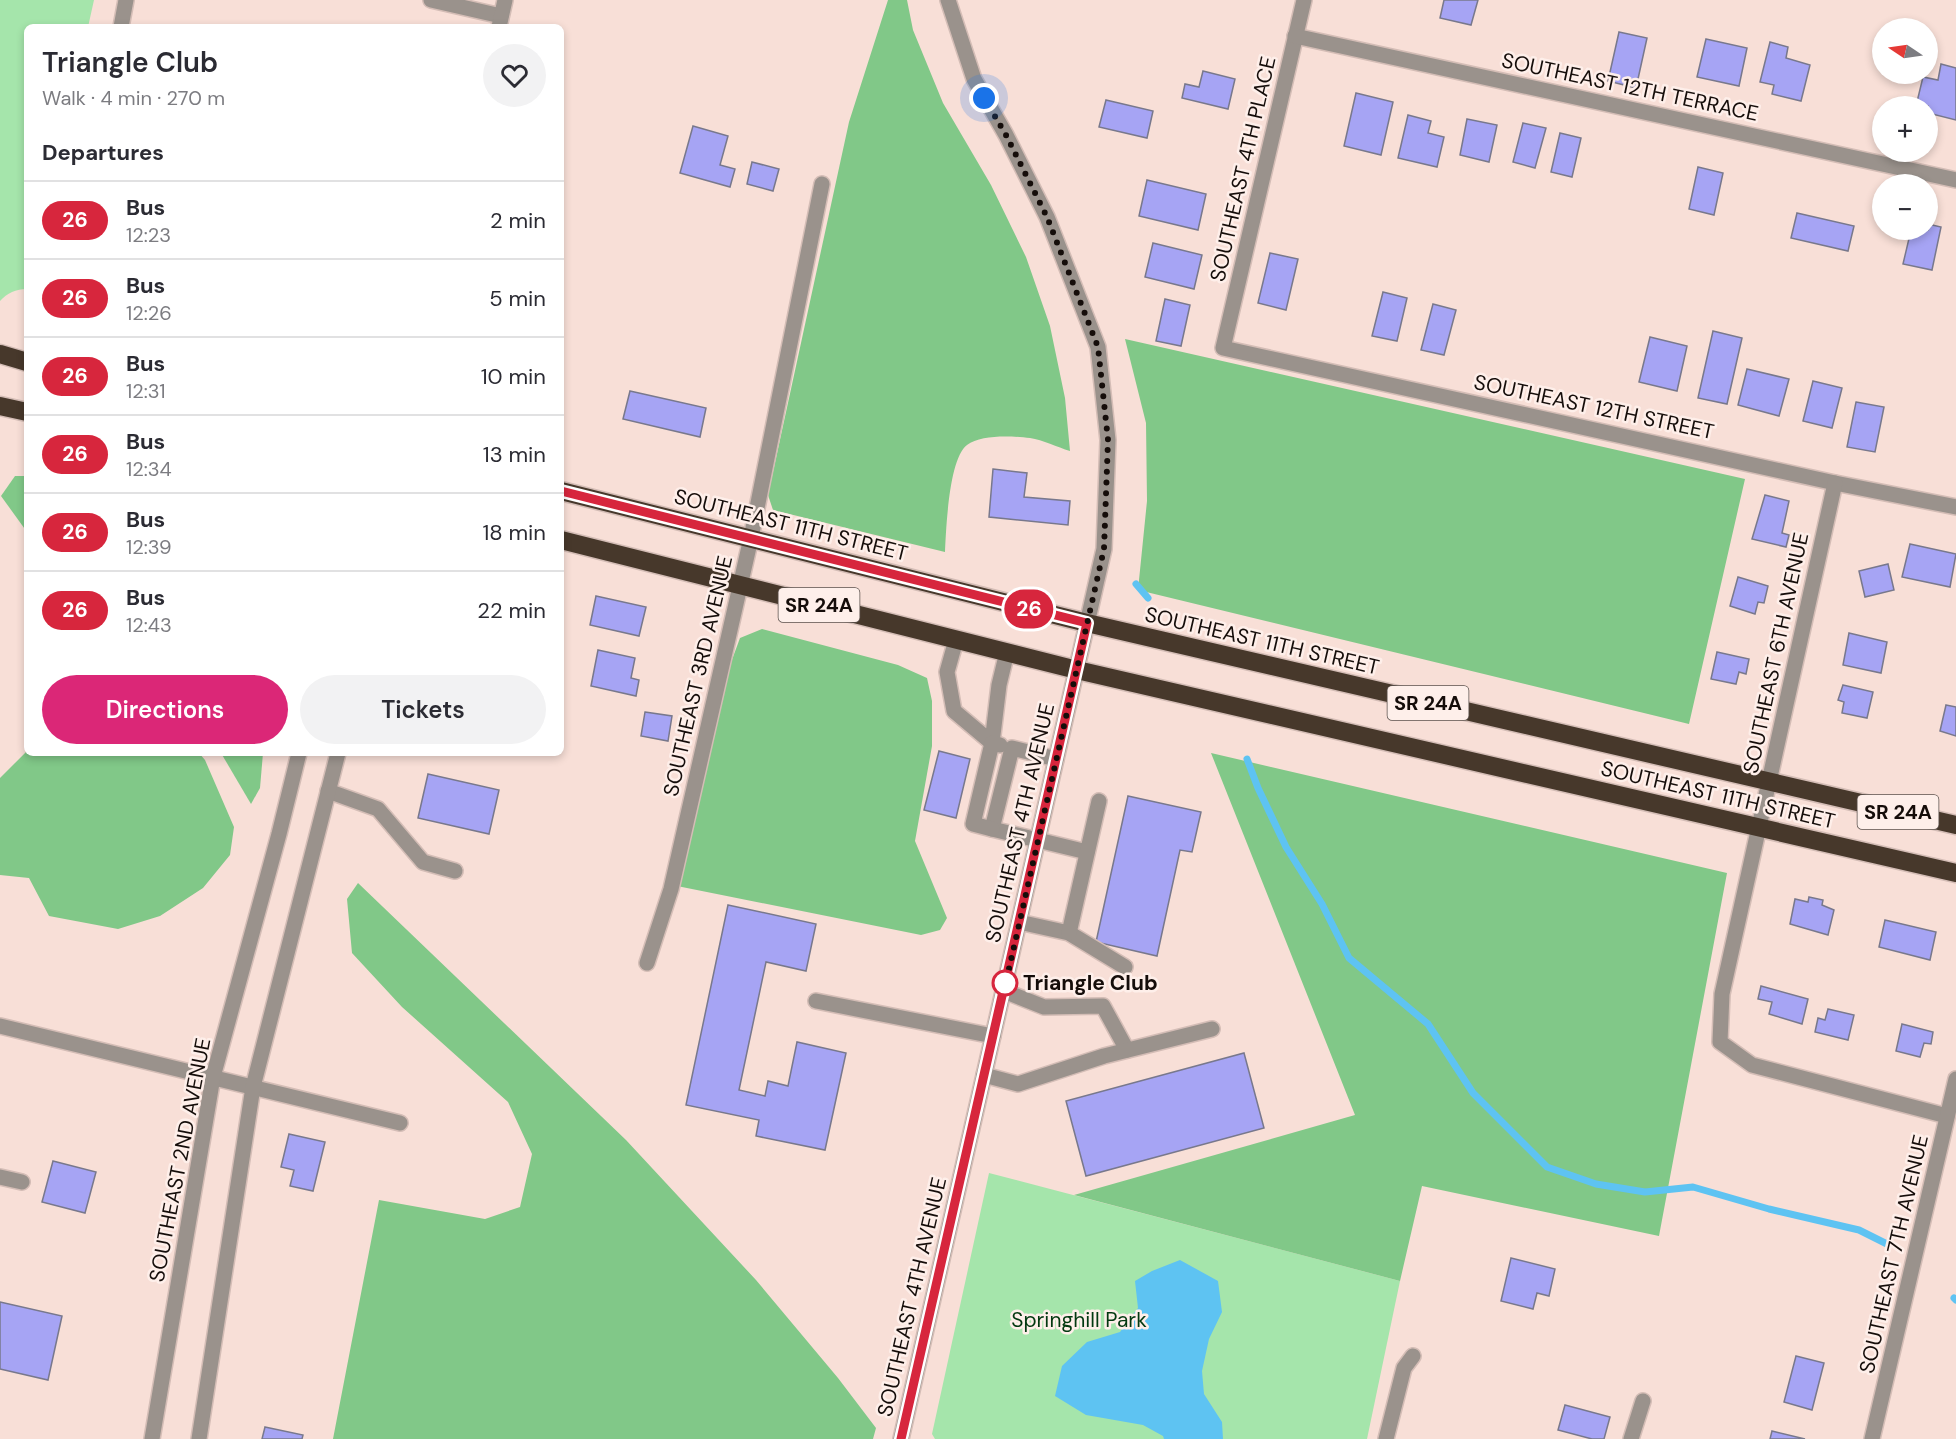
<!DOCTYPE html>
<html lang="en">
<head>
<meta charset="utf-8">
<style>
  :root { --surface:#fff; --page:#f2f2f3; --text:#2b2b33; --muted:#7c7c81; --line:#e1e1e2; --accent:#db2777 }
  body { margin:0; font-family:"DM Sans",sans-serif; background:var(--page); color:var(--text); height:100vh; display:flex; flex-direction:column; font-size:22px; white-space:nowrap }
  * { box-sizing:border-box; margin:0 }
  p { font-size:20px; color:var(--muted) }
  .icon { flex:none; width:33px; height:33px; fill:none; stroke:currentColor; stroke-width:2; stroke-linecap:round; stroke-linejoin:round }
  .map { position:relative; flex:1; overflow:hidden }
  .sheet { position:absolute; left:24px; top:24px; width:540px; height:732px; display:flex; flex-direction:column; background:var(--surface); border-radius:9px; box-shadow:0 3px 9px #0003 }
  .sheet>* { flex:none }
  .badge { padding:0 12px; border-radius:20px; font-size:21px; line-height:39px }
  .needle { width:39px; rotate:283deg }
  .controls { position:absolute; left:1872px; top:18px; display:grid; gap:12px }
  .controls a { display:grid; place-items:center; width:66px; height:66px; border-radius:50%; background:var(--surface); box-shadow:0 3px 9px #0003; font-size:30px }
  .you { position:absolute; width:30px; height:30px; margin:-15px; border:4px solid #fff; border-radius:50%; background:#1a73e8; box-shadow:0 0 0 9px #1a73e833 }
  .map>.badge { position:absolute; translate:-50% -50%; box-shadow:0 0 0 3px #fff }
  h2 { padding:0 18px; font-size:22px; line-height:54px }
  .round { display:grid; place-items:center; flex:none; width:63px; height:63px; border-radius:32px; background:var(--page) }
  .summary { display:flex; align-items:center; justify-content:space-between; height:102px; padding:0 18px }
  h1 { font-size:28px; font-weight:600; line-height:45px }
  .cta { display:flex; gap:12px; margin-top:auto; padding:12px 18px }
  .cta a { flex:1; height:69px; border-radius:36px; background:var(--accent); color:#fff; font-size:24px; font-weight:600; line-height:69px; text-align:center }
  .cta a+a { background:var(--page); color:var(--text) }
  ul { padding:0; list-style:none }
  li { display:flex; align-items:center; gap:18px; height:78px; padding:0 18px; border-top:2px solid var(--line) }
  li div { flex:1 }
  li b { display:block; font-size:22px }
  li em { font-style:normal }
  li .badge { min-width:66px; font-weight:700; text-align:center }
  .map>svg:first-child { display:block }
  .green { fill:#a5e5ab }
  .forest { fill:#81c888 }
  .water { fill:#5ec3f2 }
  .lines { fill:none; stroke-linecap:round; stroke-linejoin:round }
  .stream { stroke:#5ec3f2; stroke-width:7 }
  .building { fill:#a6a4f4; stroke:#78788c; stroke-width:1.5 }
  .minor-casing { stroke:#d4bdb6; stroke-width:18 }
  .highway-casing { stroke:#d4bdb6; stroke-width:21 }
  .minor { stroke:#9a928c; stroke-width:15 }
  .highway { stroke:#47382b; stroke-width:18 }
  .line-casing { stroke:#fff; stroke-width:14 }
  .line { stroke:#d7263d; stroke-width:9 }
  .walk { stroke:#150d0a; stroke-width:6; stroke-dasharray:0 10.8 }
  .stop-dot { fill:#fff; stroke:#d7263d; stroke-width:3 }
  .labels { text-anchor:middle; stroke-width:5; stroke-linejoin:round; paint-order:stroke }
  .shield { fill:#feefea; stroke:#5b514d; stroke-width:1.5 }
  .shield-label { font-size:20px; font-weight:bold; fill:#150d0a }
  .street-label { font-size:21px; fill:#150d0a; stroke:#feefea }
  .stop-label { font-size:21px; font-weight:bold; fill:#150d0a; stroke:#feefea; text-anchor:start }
  .park-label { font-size:21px; fill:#023910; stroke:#feefea }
</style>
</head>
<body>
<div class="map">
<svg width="1956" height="1439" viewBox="0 0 1956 1439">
  <rect width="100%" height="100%" fill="#f8dfd7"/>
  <!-- green -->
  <g class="green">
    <path d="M0 0H94L88 27H27V289C16 289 7 293 0 301Z"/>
    <polygon points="989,1173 1400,1281 1367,1439 935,1439 932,1434"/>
  </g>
  <!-- forest -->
  <g class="forest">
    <path d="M888 0H907L913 30 943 103 991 185 1026 257 1050 326 1065 398 1070 451C1057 447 1043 440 1030 438 1013 436 981 434 967 445 949 458 946 529 945 552L773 510 768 495 849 122Z"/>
    <polygon points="1125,339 1745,479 1689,724 1138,590 1147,501 1146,423"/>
    <polygon points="15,476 27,476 27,532 1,496"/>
    <polygon points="762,629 898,665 927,678 932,701 932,746 915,841 947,918 940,930 921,935 677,886 726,676 740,638"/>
    <polygon points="27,751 27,753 199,753 205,760 234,827 230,855 203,888 160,916 118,929 49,916 29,878 0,875 0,778"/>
    <polygon points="221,753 263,753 260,788 251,804"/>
    <polygon points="1211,753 1727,873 1659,1236 1422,1186 1400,1281 1074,1195 1355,1115"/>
    <polygon points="358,883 626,1140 756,1280 838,1378 876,1428 873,1439 333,1439 379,1200 485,1219 520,1207 532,1154 508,1102 402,1007 352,953 347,899"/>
  </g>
  <!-- water -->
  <polygon class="water" points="1180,1260 1218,1281 1222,1312 1209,1339 1202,1371 1204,1394 1222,1422 1223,1439 1164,1439 1163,1436 1143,1425 1086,1415 1055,1396 1062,1366 1087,1342 1120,1332 1138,1308 1135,1281 1152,1271"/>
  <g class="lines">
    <!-- stream -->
    <g class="stream">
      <polyline points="1136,584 1148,598"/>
      <polyline points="1247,759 1258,788 1286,847 1322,904 1349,958 1428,1024 1473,1093 1547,1167 1596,1184 1645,1192 1693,1187 1769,1209 1859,1230 1889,1245"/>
      <polyline points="1954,1298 1956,1300"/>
    </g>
  </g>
  <!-- building -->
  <g class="building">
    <polygon points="1444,0 1478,0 1471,25 1440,18"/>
    <polygon points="1619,32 1647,38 1636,88 1608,81"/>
    <polygon points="1706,39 1747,48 1739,86 1697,77"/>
    <polygon points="1770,42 1788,47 1786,58 1810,65 1801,101 1772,94 1774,85 1760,82"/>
    <polygon points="1941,64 1956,68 1956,120 1928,113 1928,106 1916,106 1923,77 1938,80"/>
    <polygon points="1203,71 1235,79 1228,109 1182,98 1185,84 1199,87"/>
    <polygon points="1356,93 1393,102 1381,155 1344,146"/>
    <polygon points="1106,100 1153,111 1147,138 1099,127"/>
    <polygon points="1408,115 1431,121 1428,133 1444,137 1437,167 1398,158"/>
    <polygon points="1467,119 1497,125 1489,162 1460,155"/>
    <polygon points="1523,123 1546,128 1535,168 1513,162"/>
    <polygon points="693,126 728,136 720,165 735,169 730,187 680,173"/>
    <polygon points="1560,133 1581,138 1572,177 1551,172"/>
    <polygon points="752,162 779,169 773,191 747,184"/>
    <polygon points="1698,167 1723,173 1714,215 1689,209"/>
    <polygon points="1147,180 1206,194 1198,230 1139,216"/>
    <polygon points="1797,213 1854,226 1848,251 1791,238"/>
    <polygon points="1928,224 1941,227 1932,270 1903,264 1911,230 1928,230"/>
    <polygon points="1153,243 1202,255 1194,289 1145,277"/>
    <polygon points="1270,253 1298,259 1286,310 1258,303"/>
    <polygon points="1383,292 1407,298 1397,341 1372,336"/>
    <polygon points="1165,299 1190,305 1181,346 1156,341"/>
    <polygon points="1433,304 1456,310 1444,355 1421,350"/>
    <polygon points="1713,331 1742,338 1727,404 1698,398"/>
    <polygon points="1650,337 1687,346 1677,391 1639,382"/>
    <polygon points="1747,369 1789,379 1779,416 1738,405"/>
    <polygon points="1813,381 1842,388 1832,428 1803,421"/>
    <polygon points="630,391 706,408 700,437 623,419"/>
    <polygon points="1856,402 1884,407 1875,452 1847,447"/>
    <polygon points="993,469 1027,473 1024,497 1070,501 1068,525 989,517"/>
    <polygon points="1765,495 1789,501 1782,533 1789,535 1786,547 1752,539"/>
    <polygon points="1910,544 1956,554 1950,587 1902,577"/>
    <polygon points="1888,564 1894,590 1865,597 1859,571"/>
    <polygon points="1738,577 1768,586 1764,603 1758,602 1755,614 1730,606"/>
    <polygon points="596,596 646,607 639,636 590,625"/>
    <polygon points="1849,633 1887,642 1881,673 1843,665"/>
    <polygon points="598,650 635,658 631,678 639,680 636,696 591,686"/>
    <polygon points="1717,652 1749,659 1746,674 1739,672 1736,684 1711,679"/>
    <polygon points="1843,685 1873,692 1867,718 1842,713 1844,702 1838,700"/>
    <polygon points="1946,705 1956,707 1956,736 1940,731"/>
    <polygon points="645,712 672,716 668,741 641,736"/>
    <polygon points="939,751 970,759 956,818 924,810"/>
    <polygon points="428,774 499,790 489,834 418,818"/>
    <polygon points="1128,796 1201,812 1192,852 1180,850 1157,956 1096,942"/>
    <polygon points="1809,897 1823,900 1822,905 1834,910 1828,935 1790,924 1795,899 1808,902"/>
    <polygon points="728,905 816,924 806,971 766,962 739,1090 765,1096 768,1081 788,1086 797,1042 846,1053 825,1150 756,1136 759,1120 686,1105"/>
    <polygon points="1885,920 1936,932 1930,960 1879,947"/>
    <polygon points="1761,986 1808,999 1802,1024 1769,1014 1772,1002 1758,999"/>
    <polygon points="1828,1009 1854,1015 1848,1040 1815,1032 1818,1018 1825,1020"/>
    <polygon points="1902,1024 1933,1032 1931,1044 1924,1043 1920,1057 1896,1051"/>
    <polygon points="1244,1053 1264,1128 1086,1176 1066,1101"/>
    <polygon points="289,1134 325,1142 313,1191 290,1186 294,1170 281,1167"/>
    <polygon points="53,1161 96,1172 85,1213 42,1202"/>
    <polygon points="1511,1258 1555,1269 1549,1296 1537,1293 1533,1309 1501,1301"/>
    <polygon points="0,1302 62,1316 48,1380 0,1369"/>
    <polygon points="1796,1356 1824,1363 1812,1410 1784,1402"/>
    <polygon points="1565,1405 1610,1417 1604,1439 1592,1439 1558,1430"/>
    <polygon points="265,1427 303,1435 302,1439 262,1439"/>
    <polygon points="1772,1431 1805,1439 1770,1439"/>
  </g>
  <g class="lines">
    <!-- minor casing -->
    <g class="minor-casing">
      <g id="minor">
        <polyline points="431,0 501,16"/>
        <polyline points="1304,0 1223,348 1835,483 1956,507"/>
        <polyline points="121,27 126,0"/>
        <polyline points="499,27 505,0"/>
        <polyline points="1295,36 1956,180"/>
        <polyline points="1835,483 1722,994 1720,1042 1752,1065 1947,1116"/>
        <polyline points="956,640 947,672 954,711 992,743 999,685 1007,652"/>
        <polyline points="1056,759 1012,748 992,829 1087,852"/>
        <polyline points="328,791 378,809 423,862 455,871"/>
        <polyline points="992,829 973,824 992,743 1000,745"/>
        <polyline points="1019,922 1069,933 1125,967"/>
        <polyline points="1069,933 1099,801"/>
        <polyline points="647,963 671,889 751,538 822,184"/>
        <polyline points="1004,991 1044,1007 1103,1006 1127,1050"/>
        <polyline points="816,1001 993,1036"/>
        <polyline points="0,1026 400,1123"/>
        <polyline points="984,1075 1018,1084 1104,1056 1212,1029"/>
        <polyline points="0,1177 22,1182"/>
        <polyline points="152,1439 213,1077 279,834 299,753"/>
        <polyline points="199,1439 253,1087 338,753"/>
        <polyline points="901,1439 1104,549 1108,440 1098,347 1047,217 1006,135 974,79 948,0"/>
        <polyline points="1386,1439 1404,1368 1413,1356"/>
        <polyline points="1631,1439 1643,1401"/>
        <polyline points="1872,1439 1956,1079"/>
      </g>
    </g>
    <!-- highway casing -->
    <g class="highway-casing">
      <g id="highway">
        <polyline points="0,354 27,362"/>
        <polyline points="0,406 27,412"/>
        <polyline points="561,491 1087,623 1956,825"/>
        <polyline points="561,540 1077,670 1956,873"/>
      </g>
    </g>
    <!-- minor -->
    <use href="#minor" class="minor"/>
    <!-- highway -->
    <use href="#highway" class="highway"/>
  </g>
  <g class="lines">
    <!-- line casing -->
    <g class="line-casing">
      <polyline id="line" points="561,491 1087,623 901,1439"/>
    </g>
    <!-- line -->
    <use href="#line" class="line"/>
    <!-- walk -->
    <polyline class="walk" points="984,98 1006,135 1047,217 1098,347 1108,440 1104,549 1004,991 1005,983"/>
  </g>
  <!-- markers -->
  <circle class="stop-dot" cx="1005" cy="983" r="12"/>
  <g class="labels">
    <!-- shield labels -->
    <g class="shield">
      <rect x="778.5" y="588" width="81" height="34" rx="4.5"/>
      <rect x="1387.5" y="686" width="81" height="34" rx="4.5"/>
      <rect x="1857.5" y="795" width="81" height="34" rx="4.5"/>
    </g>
    <g class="shield-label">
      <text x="819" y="612">SR 24A</text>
      <text x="1428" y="710">SR 24A</text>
      <text x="1898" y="819">SR 24A</text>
    </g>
    <!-- street labels -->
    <g class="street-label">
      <text transform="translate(1630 87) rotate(12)" y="7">SOUTHEAST 12TH TERRACE</text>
      <text transform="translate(1243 169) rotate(-77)" y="7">SOUTHEAST 4TH PLACE</text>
      <text transform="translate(1594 407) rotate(12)" y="7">SOUTHEAST 12TH STREET</text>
      <text transform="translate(791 525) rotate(14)" y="7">SOUTHEAST 11TH STREET</text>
      <text transform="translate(1262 641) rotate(13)" y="7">SOUTHEAST 11TH STREET</text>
      <text transform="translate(1776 653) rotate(-78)" y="7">SOUTHEAST 6TH AVENUE</text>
      <text transform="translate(698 676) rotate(-77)" y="7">SOUTHEAST 3RD AVENUE</text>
      <text transform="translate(1718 795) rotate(13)" y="7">SOUTHEAST 11TH STREET</text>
      <text transform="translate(1020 823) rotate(-77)" y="7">SOUTHEAST 4TH AVENUE</text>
      <text transform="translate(180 1160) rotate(-79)" y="7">SOUTHEAST 2ND AVENUE</text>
      <text transform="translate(1894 1254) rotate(-77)" y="7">SOUTHEAST 7TH AVENUE</text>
      <text transform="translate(912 1297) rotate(-77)" y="7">SOUTHEAST 4TH AVENUE</text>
    </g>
    <!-- stop labels -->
    <g class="stop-label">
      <text x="1023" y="990">Triangle Club</text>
    </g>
    <!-- park labels -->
    <g class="park-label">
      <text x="1079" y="1327">Springhill Park</text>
    </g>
  </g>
</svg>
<div class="controls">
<a><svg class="needle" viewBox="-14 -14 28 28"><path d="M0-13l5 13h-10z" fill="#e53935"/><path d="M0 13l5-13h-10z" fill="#7c7c81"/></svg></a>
<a>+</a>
<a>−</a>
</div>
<div class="you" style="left:984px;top:98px"></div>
<b class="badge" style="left:1029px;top:609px;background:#d7263d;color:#fff">26</b>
<section class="sheet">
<div class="summary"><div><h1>Triangle Club</h1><p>Walk · 4 min · 270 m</p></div><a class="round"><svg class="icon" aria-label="heart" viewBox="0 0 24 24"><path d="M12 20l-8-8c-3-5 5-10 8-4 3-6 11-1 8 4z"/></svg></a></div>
<h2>Departures</h2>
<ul>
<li><span class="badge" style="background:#d7263d;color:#fff">26</span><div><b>Bus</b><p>12:23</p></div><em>2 min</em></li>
<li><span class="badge" style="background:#d7263d;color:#fff">26</span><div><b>Bus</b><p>12:26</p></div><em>5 min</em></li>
<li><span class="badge" style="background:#d7263d;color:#fff">26</span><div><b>Bus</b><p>12:31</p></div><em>10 min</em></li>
<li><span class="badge" style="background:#d7263d;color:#fff">26</span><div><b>Bus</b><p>12:34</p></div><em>13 min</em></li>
<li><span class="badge" style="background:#d7263d;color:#fff">26</span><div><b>Bus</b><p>12:39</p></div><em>18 min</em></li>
<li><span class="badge" style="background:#d7263d;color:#fff">26</span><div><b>Bus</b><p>12:43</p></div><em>22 min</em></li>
</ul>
<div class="cta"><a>Directions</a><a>Tickets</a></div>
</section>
</div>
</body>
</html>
